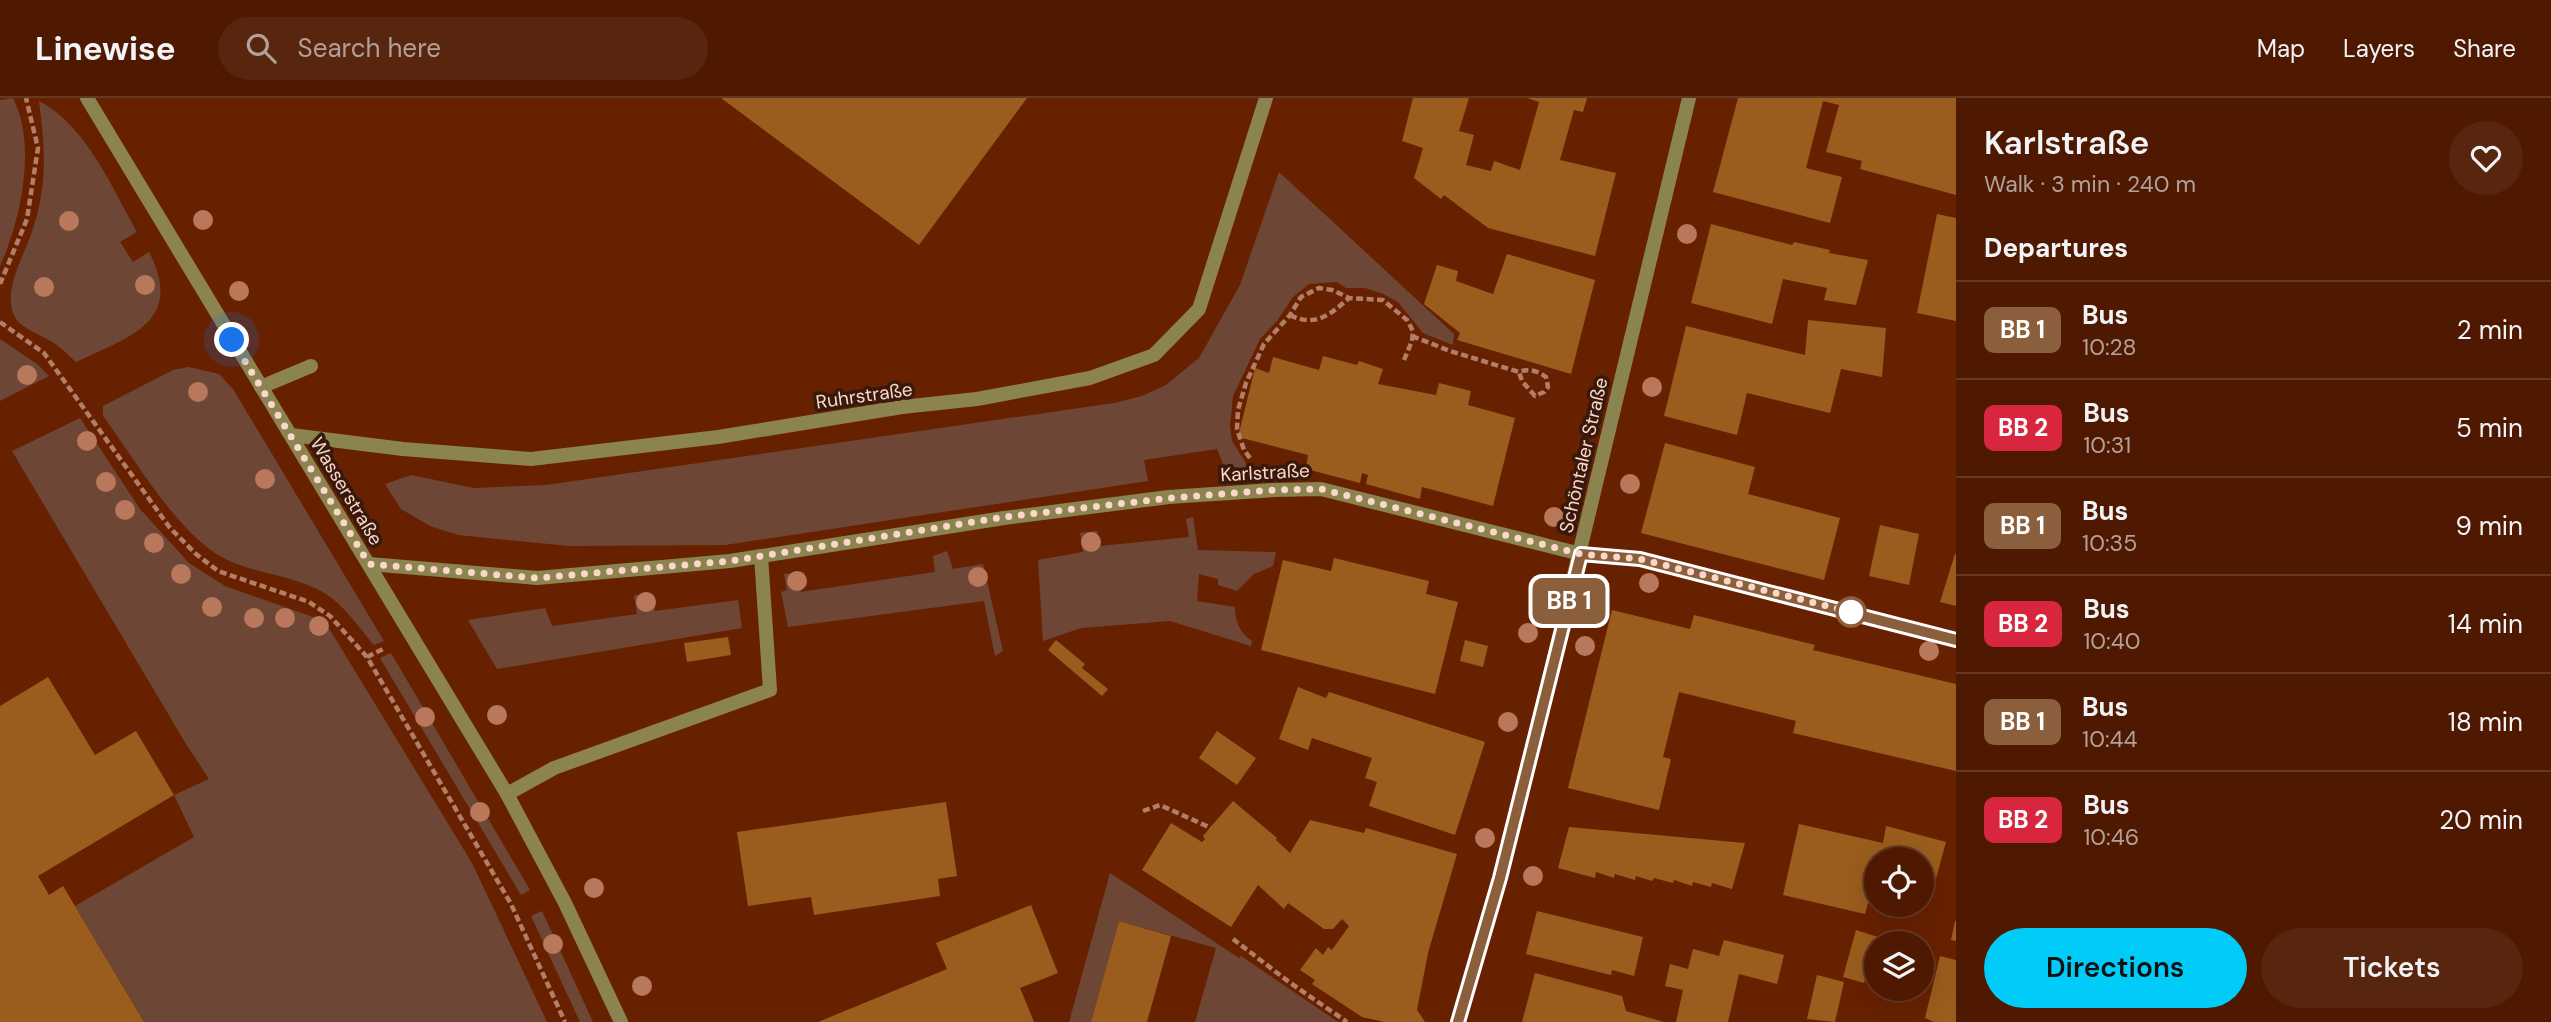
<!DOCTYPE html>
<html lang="en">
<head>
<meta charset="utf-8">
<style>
  :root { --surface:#4e1900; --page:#58260f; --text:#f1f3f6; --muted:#b3a099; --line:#653822; --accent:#00cbf9 }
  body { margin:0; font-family:"DM Sans",sans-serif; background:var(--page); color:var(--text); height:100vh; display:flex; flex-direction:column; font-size:26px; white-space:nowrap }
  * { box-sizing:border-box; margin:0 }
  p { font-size:23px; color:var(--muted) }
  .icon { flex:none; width:38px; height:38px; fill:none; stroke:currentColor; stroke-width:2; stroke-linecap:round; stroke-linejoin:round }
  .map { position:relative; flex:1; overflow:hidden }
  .side { display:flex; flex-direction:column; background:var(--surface); width:595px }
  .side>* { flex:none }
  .badge { padding:0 14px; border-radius:10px; font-size:24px; line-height:46px }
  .tools { position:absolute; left:1864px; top:749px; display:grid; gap:14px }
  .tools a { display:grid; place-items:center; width:70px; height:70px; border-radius:50%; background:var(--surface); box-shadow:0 7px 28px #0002,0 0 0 2px var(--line); font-size:35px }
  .you { position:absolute; width:35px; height:35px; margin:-18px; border:5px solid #fff; border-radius:50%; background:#1a73e8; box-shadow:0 0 0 10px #1a73e833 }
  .map>.badge { position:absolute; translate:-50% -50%; box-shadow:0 0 0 4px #fff }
  h2 { padding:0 28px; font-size:26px; line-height:63px }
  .round { display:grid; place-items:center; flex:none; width:74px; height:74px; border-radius:37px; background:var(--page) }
  .head { display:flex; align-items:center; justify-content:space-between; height:119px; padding:0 28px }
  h1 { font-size:33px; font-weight:600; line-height:52px }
  .cta { display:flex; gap:14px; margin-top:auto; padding:14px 28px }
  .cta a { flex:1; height:80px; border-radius:42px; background:var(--accent); color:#111; font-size:28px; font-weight:600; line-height:80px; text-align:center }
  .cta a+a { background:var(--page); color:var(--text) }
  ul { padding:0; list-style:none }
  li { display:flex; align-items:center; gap:21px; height:98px; padding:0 28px; border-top:2px solid var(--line) }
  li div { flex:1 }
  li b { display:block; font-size:26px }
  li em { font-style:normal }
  li .badge { min-width:77px; font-weight:700; text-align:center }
  header { display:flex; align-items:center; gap:42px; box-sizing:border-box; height:98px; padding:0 35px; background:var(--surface); border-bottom:2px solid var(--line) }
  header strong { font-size:33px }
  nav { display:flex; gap:38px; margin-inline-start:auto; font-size:24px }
  .search { width:490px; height:63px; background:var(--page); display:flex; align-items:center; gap:18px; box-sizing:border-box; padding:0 24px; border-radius:38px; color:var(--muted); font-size:26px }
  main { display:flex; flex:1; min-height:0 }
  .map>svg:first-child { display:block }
  .green { fill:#6e4636 }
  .building { fill:#9a5d1d }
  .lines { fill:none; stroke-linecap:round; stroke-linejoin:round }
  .path { stroke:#b37e67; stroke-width:4.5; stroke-dasharray:7 3.5; stroke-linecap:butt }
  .lane { stroke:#8b8450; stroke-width:14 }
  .street { stroke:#8b8450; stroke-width:14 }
  .tree { fill:#b9775b }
  .line-casing { stroke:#fff; stroke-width:16 }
  .line { stroke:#8b5e3c; stroke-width:10 }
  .walk { stroke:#fad7c9; stroke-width:7; stroke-dasharray:0 12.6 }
  .stop-dot { fill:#fff; stroke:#8b5e3c; stroke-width:3.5 }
  .labels { text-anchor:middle; stroke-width:7; stroke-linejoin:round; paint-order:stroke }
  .street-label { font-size:19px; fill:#fad7c9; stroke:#38190c }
</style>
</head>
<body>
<header>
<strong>Linewise</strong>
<div class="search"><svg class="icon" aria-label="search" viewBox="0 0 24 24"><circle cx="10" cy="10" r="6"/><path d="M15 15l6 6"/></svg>Search here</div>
<nav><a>Map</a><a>Layers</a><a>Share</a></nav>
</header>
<main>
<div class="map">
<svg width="1956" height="924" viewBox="0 0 1956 924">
  <rect width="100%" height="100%" fill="#682100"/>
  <!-- green -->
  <g class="green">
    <path d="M13 0C37 47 21 121 0 168V2Z"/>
    <path d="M39 3C86 27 112 90 137 134L120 144 133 164 149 154C185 224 129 239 76 264 68 257 61 249 52 244 41 237 23 231 16 221 0 194 25 157 33 131 48 83 45 51 39 3Z"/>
    <polygon points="1279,74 1454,236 1453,247 1423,235 1398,204 1383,196 1365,190 1346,190 1337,184 1309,186 1293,199 1277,223 1260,241 1233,298 1230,328 1232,343 1249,370 1227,376 1217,351 1144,362 1148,383 725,447 569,448 458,437 430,428 401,411 385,386 411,377 474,390 546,387 1114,305 1142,298 1166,287 1199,260 1240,187"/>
    <polygon points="0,241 37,266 49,278 0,303"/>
    <path d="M189 269 219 276 233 291 384 543 374 547C359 530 345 508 326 496 292 475 249 477 215 455 172 426 134 360 103 318V308L173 272Z"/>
    <polygon points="80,320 140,411 189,465 225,488 313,519 330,532 472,765 547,924 144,924 75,808 194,739 174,697 209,681 186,646 12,353"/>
    <path d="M1193 419 1198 452 1276 454 1273 468 1254 476 1237 493 1218 487V481L1199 476 1197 503 1235 509C1235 524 1240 535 1252 543L1251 548 1170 523 1081 530 1043 543 1038 462 1083 454 1080 435 1097 433 1100 448 1189 439 1186 421Z"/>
    <polygon points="947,453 953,471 983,466 1003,553 995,558 984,503 788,529 781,494 787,492 784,476 804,474 804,489 800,494 935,474 933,458"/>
    <polygon points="653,496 655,513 738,502 742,530 497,571 468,522 545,510 552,528 637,516 634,497"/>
    <polygon points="391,555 530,792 521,797 380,560"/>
    <polygon points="1110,775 1239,860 1241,858 1338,924 1195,924 1216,850 1119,823 1091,924 1069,924"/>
    <polygon points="542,813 593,924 580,924 531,818"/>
  </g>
  <!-- building -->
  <g class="building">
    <polygon points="721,0 1027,0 919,147"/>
    <polygon points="1413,0 1469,0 1459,33 1474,37 1466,67 1491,73 1494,63 1520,72 1539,4 1527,0 1587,0 1583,14 1574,12 1560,62 1616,75 1595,158 1488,130 1444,97 1441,101 1414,80 1423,50 1402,43"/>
    <polygon points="1738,0 1956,0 1956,97 1860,71 1862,63 1826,54 1839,7 1823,3 1806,70 1842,79 1830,125 1713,94"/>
    <polygon points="1937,116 1956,120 1956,223 1917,215"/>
    <polygon points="1711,126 1792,147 1794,144 1830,152 1829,155 1868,162 1856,207 1824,202 1827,190 1783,181 1772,226 1691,205"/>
    <polygon points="1507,156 1595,182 1571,276 1457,242 1460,235 1424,206 1437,167 1458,173 1456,183 1493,196"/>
    <polygon points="1808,222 1886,230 1882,279 1841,271 1830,315 1747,295 1737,337 1664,318 1686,228 1805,257"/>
    <polygon points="1323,258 1357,267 1359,263 1383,271 1378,286 1436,297 1439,285 1471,293 1468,307 1515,320 1493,408 1422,389 1420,401 1366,386 1368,377 1362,375 1360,385 1306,371 1308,357 1238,339 1255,270 1269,275 1273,259 1319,272"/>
    <polygon points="1665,345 1755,369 1748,396 1840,420 1824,482 1641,435"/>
    <polygon points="1880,427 1919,436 1909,487 1869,478"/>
    <polygon points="1955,456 1956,456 1956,508 1940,504"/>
    <polygon points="1334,460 1429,483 1426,496 1458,504 1435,596 1261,552 1283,462 1331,473"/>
    <polygon points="1612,512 1690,531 1694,517 1815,547 1813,552 1956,586 1956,673 1793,635 1796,623 1679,594 1663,659 1671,661 1659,712 1568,690"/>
    <polygon points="728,539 731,557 687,564 684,545"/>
    <polygon points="1056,542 1085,566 1082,570 1108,591 1102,598 1048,552"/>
    <polygon points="1465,542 1488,548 1483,569 1460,563"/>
    <polygon points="48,579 95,657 136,633 174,697 38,778 49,797 63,788 144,924 0,924 0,608"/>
    <polygon points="1298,589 1326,600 1329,594 1485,644 1455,737 1369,708 1377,684 1365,680 1372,660 1312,640 1308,652 1279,641"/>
    <polygon points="1217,633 1256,660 1237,687 1199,660"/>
    <polygon points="1233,703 1277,740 1276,742 1290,755 1310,722 1364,735 1366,730 1457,756 1428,855 1417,912 1425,924 1384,924 1362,919 1312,886 1315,882 1300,872 1316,850 1323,857 1328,849 1332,852 1349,828 1342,821 1333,831 1324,831 1288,805 1284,811 1258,787 1231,829 1142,772 1171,725 1202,744 1205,741 1203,738"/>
    <polygon points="946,704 957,778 938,781 940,798 814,817 811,799 748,808 737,734"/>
    <polygon points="1799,726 1883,745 1886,728 1946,744 1931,799 1922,796 1922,761 1876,761 1876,807 1868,805 1865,816 1783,797"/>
    <polygon points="1569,729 1745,745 1732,791 1712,785 1711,789 1693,784 1692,788 1674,782 1673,785 1654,780 1652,783 1636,778 1635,782 1615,776 1614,780 1596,774 1595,780 1558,770"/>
    <polygon points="1031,807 1058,875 1020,890 1034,924 818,924 947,871 936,845"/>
    <polygon points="1878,807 1913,807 1910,816"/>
    <polygon points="1537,813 1643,839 1634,878 1612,872 1611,877 1526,856"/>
    <polygon points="1119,823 1171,838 1147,924 1091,924"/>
    <polygon points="1955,823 1956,823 1956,843 1951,842"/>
    <polygon points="1856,832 1878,839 1864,885 1843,879"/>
    <polygon points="1724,842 1784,857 1777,886 1739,876 1728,924 1676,924 1683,892 1665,888 1670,866 1688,871 1693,851 1719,858"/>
    <polygon points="1940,858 1956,862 1956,924 1934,924 1925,920"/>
    <polygon points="1535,875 1622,898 1626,913 1664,924 1522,924"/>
    <polygon points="1817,877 1844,884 1835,924 1807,921"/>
  </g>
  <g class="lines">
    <!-- path -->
    <g class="path">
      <polyline points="0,186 27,121 38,50 26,0"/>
      <path d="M1290 217C1315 230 1331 216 1349 200"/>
      <polyline points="0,224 44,255 170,430 196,456 218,473 309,504 330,518 367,559 511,806 565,924"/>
      <path d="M1412 238 1450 253 1519 274C1529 270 1538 273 1546 279L1548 289 1544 294 1535 298 1522 283 1519 274"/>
      <polyline points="1250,360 1244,352 1237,331 1238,312 1246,285 1264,246 1290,217 1301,199 1319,190 1332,192 1349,200 1383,202 1407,222 1413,233 1412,243 1404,262"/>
      <polyline points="367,559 383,551"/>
      <polyline points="1143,713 1160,707 1211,730"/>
      <polyline points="1233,841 1289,884 1347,924"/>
    </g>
    <!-- lane -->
    <g class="lane">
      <polyline points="261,289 311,268"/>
      <polyline points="369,466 537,480 730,463 1004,420 1169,399 1274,392 1321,391 1581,456"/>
      <polyline points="507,696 554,670 770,592 761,458"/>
    </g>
    <!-- street -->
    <g class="street">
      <polyline points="87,0 507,696 565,805 621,924"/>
      <polyline points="291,337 403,351 531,361 718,339 902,309 977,301 1090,280 1154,257 1199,211 1266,0"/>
      <polyline points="1581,456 1640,461 1956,542"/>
      <polyline points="1458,924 1500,780 1519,705 1689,0"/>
    </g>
  </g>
  <!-- trees -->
  <g class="tree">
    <circle cx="203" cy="122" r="10"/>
    <circle cx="69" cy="123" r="10"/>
    <circle cx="1687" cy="136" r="10"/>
    <circle cx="145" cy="187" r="10"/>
    <circle cx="44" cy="189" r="10"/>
    <circle cx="239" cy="193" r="10"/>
    <circle cx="27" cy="277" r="10"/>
    <circle cx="1652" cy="289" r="10"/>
    <circle cx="198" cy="294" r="10"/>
    <circle cx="87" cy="343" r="10"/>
    <circle cx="265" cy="381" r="10"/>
    <circle cx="106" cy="384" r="10"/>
    <circle cx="1630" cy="386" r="10"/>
    <circle cx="125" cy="412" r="10"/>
    <circle cx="1554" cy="419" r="10"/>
    <circle cx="1091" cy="444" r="10"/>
    <circle cx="154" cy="445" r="10"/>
    <circle cx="181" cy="476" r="10"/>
    <circle cx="978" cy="479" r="10"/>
    <circle cx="797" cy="483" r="10"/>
    <circle cx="1649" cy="485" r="10"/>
    <circle cx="646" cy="504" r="10"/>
    <circle cx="212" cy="509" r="10"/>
    <circle cx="254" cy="520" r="10"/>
    <circle cx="285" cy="520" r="10"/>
    <circle cx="319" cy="528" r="10"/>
    <circle cx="1528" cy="535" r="10"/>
    <circle cx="1585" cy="548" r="10"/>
    <circle cx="1929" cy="553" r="10"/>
    <circle cx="497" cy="617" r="10"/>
    <circle cx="425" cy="619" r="10"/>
    <circle cx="1508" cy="624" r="10"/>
    <circle cx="480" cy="714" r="10"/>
    <circle cx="1485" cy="740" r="10"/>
    <circle cx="1533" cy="778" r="10"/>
    <circle cx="594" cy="790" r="10"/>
    <circle cx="553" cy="846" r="10"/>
    <circle cx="642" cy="888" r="10"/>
  </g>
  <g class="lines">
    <!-- line casing -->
    <g class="line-casing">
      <polyline id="line" points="1458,924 1500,780 1581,456 1640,461 1956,542"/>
    </g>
    <!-- line -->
    <use href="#line" class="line"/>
    <!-- walk -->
    <polyline class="walk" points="232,242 369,466 537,480 730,463 1004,419 1170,400 1274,392 1321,391 1581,456 1640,461 1851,514"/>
  </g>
  <!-- markers -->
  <circle class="stop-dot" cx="1851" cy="514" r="14"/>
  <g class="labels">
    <!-- street labels -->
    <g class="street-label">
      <text transform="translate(864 297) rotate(-8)" y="7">Ruhrstraße</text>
      <text transform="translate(1583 357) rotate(-77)" y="7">Schöntaler Straße</text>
      <text transform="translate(1265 374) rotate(-3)" y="7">Karlstraße</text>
      <text transform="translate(347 393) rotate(59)" y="7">Wasserstraße</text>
    </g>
  </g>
</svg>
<div class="tools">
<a><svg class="icon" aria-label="locate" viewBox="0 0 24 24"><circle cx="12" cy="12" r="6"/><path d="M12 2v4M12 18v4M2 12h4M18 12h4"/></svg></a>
<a><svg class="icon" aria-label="layers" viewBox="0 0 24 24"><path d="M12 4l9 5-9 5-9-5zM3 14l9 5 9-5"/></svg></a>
</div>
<div class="you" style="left:232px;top:242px"></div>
<b class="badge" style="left:1569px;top:503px;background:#8b5e3c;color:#fff">BB 1</b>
</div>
<section class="side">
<div class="head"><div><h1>Karlstraße</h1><p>Walk · 3 min · 240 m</p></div><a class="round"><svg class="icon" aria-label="heart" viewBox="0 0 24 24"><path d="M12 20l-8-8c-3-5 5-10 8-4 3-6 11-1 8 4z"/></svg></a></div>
<h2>Departures</h2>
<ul>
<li><span class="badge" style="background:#8b5e3c;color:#fff">BB 1</span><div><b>Bus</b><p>10:28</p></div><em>2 min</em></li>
<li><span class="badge" style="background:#d7263d;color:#fff">BB 2</span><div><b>Bus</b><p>10:31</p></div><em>5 min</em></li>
<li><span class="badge" style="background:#8b5e3c;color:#fff">BB 1</span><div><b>Bus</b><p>10:35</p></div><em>9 min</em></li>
<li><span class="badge" style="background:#d7263d;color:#fff">BB 2</span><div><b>Bus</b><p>10:40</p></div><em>14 min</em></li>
<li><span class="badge" style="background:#8b5e3c;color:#fff">BB 1</span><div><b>Bus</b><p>10:44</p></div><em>18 min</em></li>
<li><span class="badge" style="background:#d7263d;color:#fff">BB 2</span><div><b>Bus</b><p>10:46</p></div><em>20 min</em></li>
</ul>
<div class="cta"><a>Directions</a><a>Tickets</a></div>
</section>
</main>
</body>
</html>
